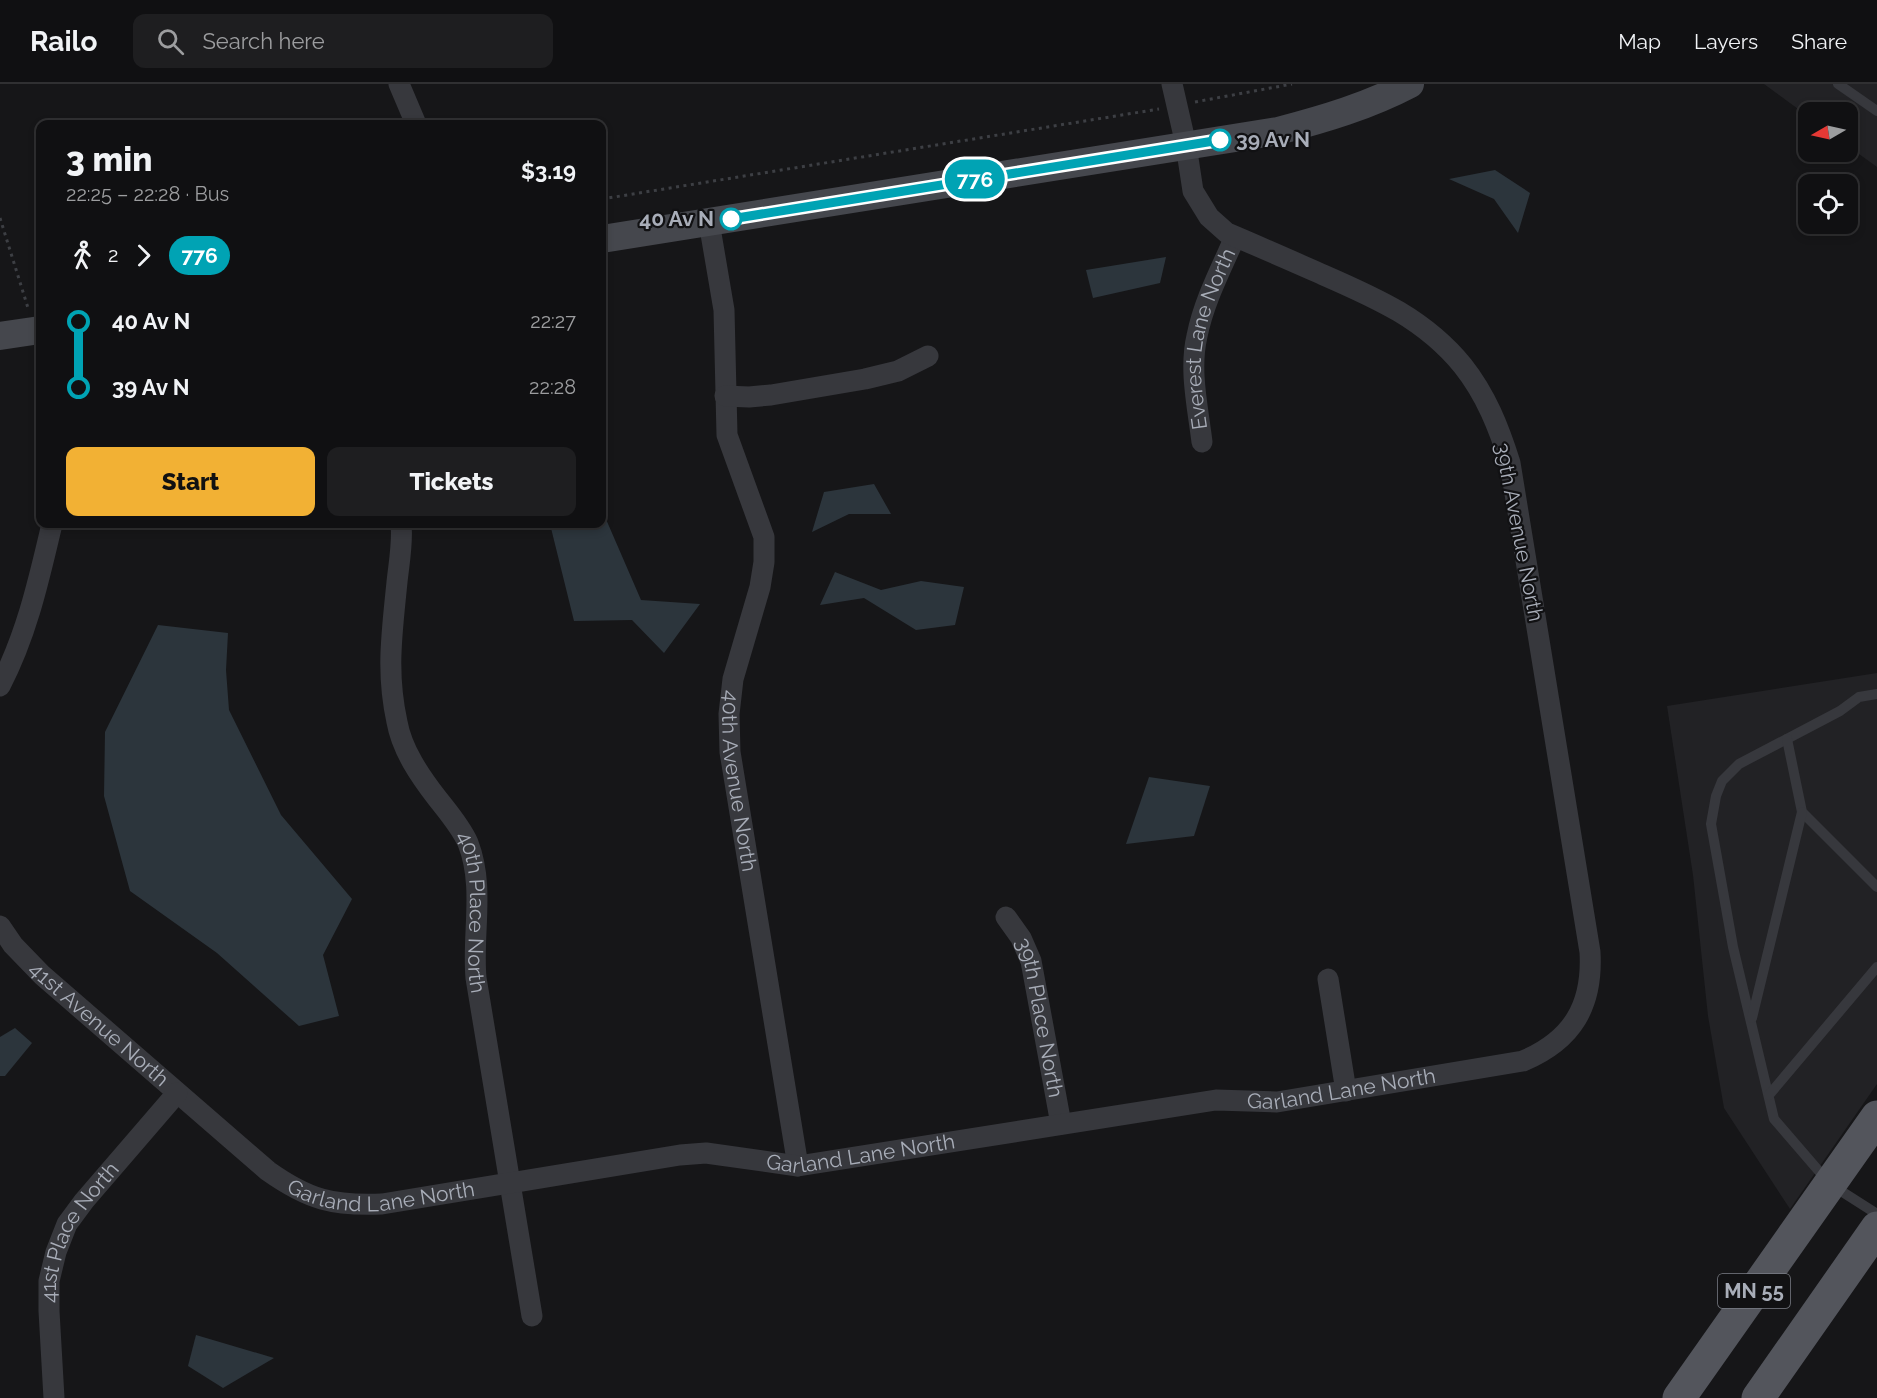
<!DOCTYPE html>
<html lang="en">
<head>
<meta charset="utf-8">
<style>
  :root { --surface:#101012; --page:#1e1e20; --text:#f1f3f6; --muted:#9c9d9f; --line:#303032; --accent:#f2b134 }
  body { margin:0; font-family:Raleway,sans-serif; background:var(--page); color:var(--text); height:100vh; display:flex; flex-direction:column; font-size:22px; white-space:nowrap }
  * { box-sizing:border-box; margin:0 }
  p { font-size:20px; color:var(--muted) }
  .icon { flex:none; width:33px; height:33px; fill:none; stroke:currentColor; stroke-width:2; stroke-linecap:round; stroke-linejoin:round }
  .map { position:relative; flex:1; overflow:hidden }
  .details { position:absolute; left:36px; top:36px; width:570px; height:408px; display:flex; flex-direction:column; background:var(--surface); border-radius:12px; box-shadow:0 3px 9px #0003,0 0 0 2px var(--line) }
  .details>* { flex:none }
  .badge { padding:0 12px; border-radius:20px; font-size:21px; line-height:39px }
  .needle { width:39px; rotate:261deg }
  .buttons { position:absolute; left:1798px; top:18px; display:grid; gap:12px }
  .buttons a { display:grid; place-items:center; width:60px; height:60px; border-radius:12px; background:var(--surface); box-shadow:0 3px 9px #0003,0 0 0 2px var(--line); font-size:30px }
  .map>.badge { position:absolute; translate:-50% -50%; box-shadow:0 0 0 3px #fff }
  .legs { display:flex; align-items:center; gap:9px; height:66px; padding:0 30px; font-size:20px }
  .legs p { margin-inline-start:auto }
  .summary { display:flex; align-items:center; justify-content:space-between; height:102px; padding:0 30px }
  h1 { font-size:33px; font-weight:800; line-height:45px }
  .action { display:flex; gap:12px; margin-top:auto; padding:12px 30px }
  .action a { flex:1; height:69px; border-radius:12px; background:var(--accent); color:#111; font-size:24px; font-weight:800; line-height:69px; text-align:center }
  .action a+a { background:var(--page); color:var(--text) }
  ul { padding:0 30px; list-style:none }
  li { display:flex; align-items:center; gap:21px; height:66px; font-size:22px }
  li i { display:grid; place-items:center; width:9px; height:100%; margin:0 8px; background:currentColor }
  li i::after { content:''; width:15px; height:15px; margin:-8px; border:4px solid; border-radius:50%; background:var(--surface) }
  li p { margin-inline-start:auto }
  li:first-child i { background:linear-gradient(#0000 50%,currentColor 0) }
  li:last-child i { background:linear-gradient(currentColor 50%,#0000 0) }
  header { display:flex; align-items:center; gap:36px; box-sizing:border-box; height:84px; padding:0 30px; background:var(--surface); border-bottom:2px solid var(--line) }
  header strong { font-size:28px }
  nav { display:flex; gap:33px; margin-inline-start:auto; font-size:21px }
  .search { width:420px; height:54px; background:var(--page); display:flex; align-items:center; gap:15px; box-sizing:border-box; padding:0 21px; border-radius:12px; color:var(--muted); font-size:22px }
  .map>svg:first-child { display:block }
  .built { fill:#222225 }
  .water { fill:#2c353c }
  .lines { fill:none; stroke-linecap:round; stroke-linejoin:round }
  .path { stroke:#3d3f44; stroke-width:3; stroke-dasharray:3 4.5; stroke-linecap:butt }
  .lane { stroke:#37383d; stroke-width:10 }
  .street { stroke:#37383d; stroke-width:21 }
  .secondary { stroke:#45474d; stroke-width:28 }
  .primary { stroke:#53555c; stroke-width:33 }
  .line-1-casing { stroke:#fff; stroke-width:14 }
  .line-1 { stroke:#00a3b4; stroke-width:9 }
  .stop-1-dot { fill:#fff; stroke:#00a3b4; stroke-width:3 }
  .labels { text-anchor:middle; stroke-width:4.5; stroke-linejoin:round; paint-order:stroke }
  .shield { fill:#111113; stroke:#7b7e86; stroke-width:1.5 }
  .shield-label { font-size:20px; font-weight:bold; fill:#a8adb8 }
  .stop-label { font-size:21px; font-weight:bold; fill:#a8adb8; stroke:#111113; text-anchor:start }
  .street-label { font-size:21px; fill:#a8adb8; stroke:#111113 }
</style>
</head>
<body>
<header>
<strong>Railo</strong>
<div class="search"><svg class="icon" aria-label="search" viewBox="0 0 24 24"><circle cx="10" cy="10" r="6"/><path d="M15 15l6 6"/></svg>Search here</div>
<nav><a>Map</a><a>Layers</a><a>Share</a></nav>
</header>
<div class="map">
<svg width="1877" height="1314" viewBox="0 0 1877 1314">
  <rect width="100%" height="100%" fill="#161618"/>
  <!-- built -->
  <g class="built">
    <polygon points="1764,0 1877,0 1877,83 1848,62 1848,28 1809,28 1809,33"/>
    <polygon points="1877,589 1877,1000 1790,1125 1724,1024 1708,932 1693,791 1667,622"/>
  </g>
  <!-- water -->
  <g class="water">
    <polygon points="1495,86 1530,109 1518,149 1494,115 1449,95"/>
    <polygon points="1166,173 1160,199 1093,214 1086,186"/>
    <polygon points="874,400 891,430 849,430 812,448 824,408"/>
    <polygon points="602,426 641,516 700,520 664,569 632,536 574,537 550,440 602,440"/>
    <polygon points="835,488 881,506 921,497 964,503 955,541 916,546 864,514 820,521"/>
    <polygon points="158,541 228,549 226,586 229,626 281,731 352,815 323,871 339,932 299,942 217,869 130,807 104,712 105,648"/>
    <polygon points="1149,693 1210,702 1194,752 1126,760"/>
    <polygon points="15,944 32,959 5,992 0,992 0,953"/>
    <polygon points="196,1251 274,1274 223,1304 188,1282"/>
  </g>
  <g class="lines">
    <!-- path -->
    <g class="path">
      <polyline points="1195,18 1292,0"/>
      <polyline points="602,115 1159,25"/>
      <polyline points="0,134 28,224"/>
    </g>
    <!-- lane -->
    <g class="lane">
      <polyline points="1838,0 1877,27"/>
      <polyline points="1877,610 1859,613 1840,627 1739,680 1722,697 1716,712 1711,740 1733,863 1774,1035 1830,1100 1877,1130"/>
      <polyline points="1787,655 1802,728 1877,803"/>
      <polyline points="1752,934 1802,728"/>
      <polyline points="1769,1011 1877,883"/>
    </g>
    <!-- street -->
    <g class="street">
      <polyline points="399,0 416,40"/>
      <path id="s1" d="M709 138 724 226 727 351 764 453V478L760 503 733 595 729 630 730 668 798 1082"/>
      <polyline points="725,312 749,313 771,311 865,295 898,287 928,272"/>
      <path id="s2" d="M1202 358C1198 324 1189 286 1197 252 1204 217 1221 185 1235 153"/>
      <path id="s3" d="M401 440C403 458 399 479 397 498 392 549 386 588 397 638 402 666 420 692 437 714 448 728 461 743 468 759 485 803 472 849 476 894L532 1232"/>
      <path d="M0 602C27 550 39 495 52 440"/>
      <path id="s4" d="M1006 833 1021 854 1031 877 1061 1040"/>
      <path id="s5" d="M0 842 13 861 42 891 268 1087C309 1116 333 1122 382 1120L680 1071 706 1069 798 1082 1216 1016 1277 1018 1523 977C1573 956 1593 921 1590 868L1510 379C1499 344 1486 311 1463 282 1424 234 1374 213 1319 189 1289 176 1258 162 1227 149L1209 133 1193 107 1186 61 1172 0"/>
      <polyline points="1328,895 1346,1007"/>
      <path id="s6" d="M54 1314 49 1227V1197L56 1168 67 1140 84 1117 177 1009"/>
    </g>
    <!-- secondary -->
    <g class="secondary">
      <path d="M602 155 1278 47C1324 35 1368 22 1410 0"/>
      <polyline points="0,252 40,246"/>
    </g>
    <!-- primary -->
    <g class="primary">
      <polyline points="1679,1314 1877,1033"/>
      <polyline points="1758,1314 1877,1144"/>
    </g>
  </g>
  <g class="lines">
    <!-- line-1 casing -->
    <g class="line-1-casing">
      <polyline id="line-1" points="731,135 1220,56"/>
    </g>
    <!-- line-1 -->
    <use href="#line-1" class="line-1"/>
  </g>
  <!-- markers -->
  <g class="stop-1-dot">
    <circle cx="1220" cy="56" r="10"/>
    <circle cx="731" cy="135" r="10"/>
  </g>
  <g class="labels">
    <!-- shield labels -->
    <rect class="shield" x="1718" y="1190" width="72" height="34" rx="4.5"/>
    <g class="shield-label">
      <text x="1754" y="1214">MN 55</text>
    </g>
    <!-- stop labels -->
    <g class="stop-label">
      <text x="1236" y="63">39 Av N</text>
      <text x="714" y="142" text-anchor="end">40 Av N</text>
    </g>
    <!-- street labels -->
    <g class="street-label">
      <text dy="7" stroke="none"><textPath href="#s2" startOffset="106">Everest Lane North</textPath></text>
      <text transform="translate(1519 448) rotate(79)" y="7">39th Avenue North</text>
      <text dy="7" stroke="none"><textPath href="#s1" startOffset="572">40th Avenue North</textPath></text>
      <text dy="7" stroke="none"><textPath href="#s3" startOffset="410">40th Place North</textPath></text>
      <text dy="7" stroke="none"><textPath href="#s4" startOffset="108">39th Place North</textPath></text>
      <text dy="7" stroke="none"><textPath href="#s5" startOffset="140">41st Avenue North</textPath></text>
      <text dy="7" stroke="none"><textPath href="#s5" startOffset="1456">Garland Lane North</textPath></text>
      <text dy="7" stroke="none"><textPath href="#s5" startOffset="970">Garland Lane North</textPath></text>
      <text dy="7" stroke="none"><textPath href="#s5" startOffset="484">Garland Lane North</textPath></text>
      <text dy="7" stroke="none"><textPath href="#s6" startOffset="174">41st Place North</textPath></text>
    </g>
  </g>
</svg>
<div class="buttons">
<a><svg class="needle" viewBox="-14 -14 28 28"><path d="M0-13l5 13h-10z" fill="#e53935"/><path d="M0 13l5-13h-10z" fill="#9c9d9f"/></svg></a>
<a><svg class="icon" aria-label="locate" viewBox="0 0 24 24"><circle cx="12" cy="12" r="6"/><path d="M12 2v4M12 18v4M2 12h4M18 12h4"/></svg></a>
</div>
<b class="badge" style="left:975px;top:95px;background:#00a3b4;color:#fff">776</b>
<section class="details">
<div class="summary"><div><h1>3 min</h1><p>22:25 – 22:28 · Bus</p></div><b>$3.19</b></div>
<div class="legs"><svg class="icon" aria-label="walk" viewBox="0 0 24 24"><circle cx="13" cy="4" r="2"/><path d="M13 8l-2 6 4 7M11 14l-3 7M7 12l3-4h3l4 4"/></svg>2<svg class="icon" aria-label="forward" viewBox="0 0 24 24"><path d="M9 5l7 7-7 7"/></svg><b class="badge" style="background:#00a3b4;color:#fff">776</b></div>
<ul>
<li><i style="color:#00a3b4"></i><b>40 Av N</b><p>22:27</p></li>
<li><i style="color:#00a3b4"></i><b>39 Av N</b><p>22:28</p></li>
</ul>
<div class="action"><a>Start</a><a>Tickets</a></div>
</section>
</div>
</body>
</html>
